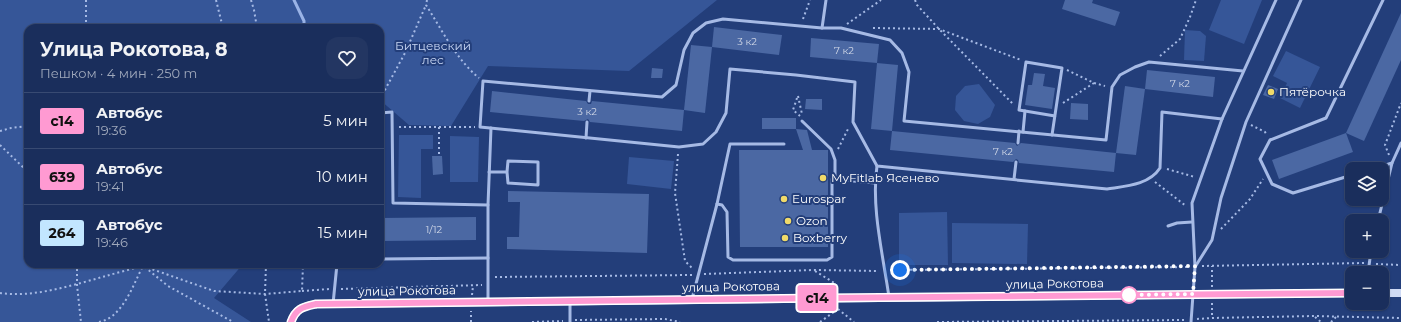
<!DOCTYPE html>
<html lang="ru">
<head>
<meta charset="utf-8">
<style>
  :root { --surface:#1a2e5c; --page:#233662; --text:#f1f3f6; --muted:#9fa8bb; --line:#384a72 }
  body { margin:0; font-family:Montserrat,sans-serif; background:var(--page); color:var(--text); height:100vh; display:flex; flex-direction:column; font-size:15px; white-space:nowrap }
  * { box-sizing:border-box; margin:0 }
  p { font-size:13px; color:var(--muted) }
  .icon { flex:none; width:22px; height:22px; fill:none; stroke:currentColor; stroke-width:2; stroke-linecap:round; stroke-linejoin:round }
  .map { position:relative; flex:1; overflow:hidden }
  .details { position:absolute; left:24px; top:24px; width:360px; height:244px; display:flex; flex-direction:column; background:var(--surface); border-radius:12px; box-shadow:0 1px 3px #0004,0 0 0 1px var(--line) }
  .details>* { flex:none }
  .badge { padding:0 8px; border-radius:3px; font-size:14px; line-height:26px }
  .controls { position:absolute; left:1345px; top:162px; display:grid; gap:8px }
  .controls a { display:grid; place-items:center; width:44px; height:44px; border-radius:8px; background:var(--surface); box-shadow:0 1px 3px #0004,0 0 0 1px var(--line); font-size:20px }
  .you { position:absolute; width:20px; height:20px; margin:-10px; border:3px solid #fff; border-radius:50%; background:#1a73e8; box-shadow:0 0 0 6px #1a73e833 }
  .map>.badge { position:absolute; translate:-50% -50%; box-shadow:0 0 0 2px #fff }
  .round { display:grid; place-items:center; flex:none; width:42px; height:42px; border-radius:12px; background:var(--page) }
  .overview { display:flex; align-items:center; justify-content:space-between; height:68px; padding:0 16px }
  h1 { font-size:19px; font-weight:700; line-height:30px }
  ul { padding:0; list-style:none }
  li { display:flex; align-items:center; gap:12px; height:56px; padding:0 16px; border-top:1px solid var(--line) }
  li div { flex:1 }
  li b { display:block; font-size:15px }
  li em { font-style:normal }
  li .badge { min-width:44px; font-weight:700; text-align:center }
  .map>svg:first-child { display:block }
  .green { fill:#365698 }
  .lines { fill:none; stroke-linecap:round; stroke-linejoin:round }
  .stream { stroke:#9ab3e6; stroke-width:3 }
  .building { fill:#4b68a3 }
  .path { stroke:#a6bae5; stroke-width:2; stroke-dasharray:2 3; stroke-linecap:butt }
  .lane { stroke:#a6bae5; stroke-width:3 }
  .secondary { stroke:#cfdaf4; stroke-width:8 }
  .line-casing { stroke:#fff; stroke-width:9 }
  .line { stroke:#ff9ad2; stroke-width:6 }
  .walk { stroke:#fff; stroke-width:4; stroke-dasharray:0 7.2 }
  .poi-dot { fill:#f0da69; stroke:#233e7a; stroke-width:1.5 }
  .stop-dot { fill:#fff; stroke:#ff9ad2; stroke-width:2 }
  .labels { text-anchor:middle; stroke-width:4; stroke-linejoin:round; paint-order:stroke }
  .number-label { font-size:10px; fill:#d2d9e8 }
  .park-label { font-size:12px; fill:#c8d7f4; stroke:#233e7a }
  .poi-label { font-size:12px; fill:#fff; stroke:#233e7a; text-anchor:start }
  .street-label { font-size:12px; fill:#fff; stroke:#233e7a }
</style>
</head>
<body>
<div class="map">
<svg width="1401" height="322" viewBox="0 0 1401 322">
  <rect width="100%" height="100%" fill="#233e7a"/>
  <!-- green -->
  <g class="green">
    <polygon points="0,0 717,0 629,71 488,66 451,126 409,125 380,100 380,28 28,28 28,264 243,264 214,298 251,322 0,322"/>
    <polygon points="1221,0 1262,0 1244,44 1209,30"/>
    <polygon points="1185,30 1200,31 1206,36 1204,61 1184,60"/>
    <polygon points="1286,51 1320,67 1300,108 1280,98 1287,83 1273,76"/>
    <polygon points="979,84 995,105 990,117 978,124 964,121 955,110 956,96 965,86"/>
    <polygon points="399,135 433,135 433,149 421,149 421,198 398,197"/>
    <polygon points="450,136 479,137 478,182 450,182"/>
    <polygon points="629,157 674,161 671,189 627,184"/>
    <polygon points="947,212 948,265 899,265 899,213"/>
    <polygon points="952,223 1028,224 1027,264 952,263"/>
  </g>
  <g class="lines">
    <!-- stream -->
    <polyline class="stream" points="294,0 304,21 304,28"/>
  </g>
  <!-- building -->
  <g class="building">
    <polygon points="1065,0 1093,0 1092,3 1120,12 1115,26 1062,9"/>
    <polygon points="1401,13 1401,60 1364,141 1346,133"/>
    <polygon points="714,27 782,35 779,55 712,47"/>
    <polygon points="811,38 879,44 877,63 810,57"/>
    <polygon points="691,45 712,47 705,113 684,110"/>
    <polygon points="877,63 898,65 892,131 871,129"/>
    <polygon points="652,68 663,69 662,78 651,78"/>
    <polygon points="1147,70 1215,77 1213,97 1145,89"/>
    <polygon points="1034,73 1045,74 1043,86 1055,88 1052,109 1025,105 1028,85 1032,85"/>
    <polygon points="1268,85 1278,89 1274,99 1263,95"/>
    <polygon points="1125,86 1145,89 1136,155 1116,153"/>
    <polygon points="492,91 586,101 588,104 591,104 592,101 684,110 682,131 590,122 588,119 584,121 490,112"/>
    <polygon points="806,99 822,99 822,110 805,109"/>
    <polygon points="1071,103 1088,104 1088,120 1070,119"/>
    <rect x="762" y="118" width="34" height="11"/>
    <polygon points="796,129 807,130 812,150 828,150 828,247 740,247 739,150 803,150"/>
    <polygon points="892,131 1015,143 1017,146 1021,143 1116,153 1114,172 1019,163 1018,160 1016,159 1013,162 890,150"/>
    <polygon points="1346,133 1353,152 1279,179 1272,160"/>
    <polygon points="432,156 442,156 443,174 433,175"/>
    <polygon points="508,191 649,194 647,253 507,249 507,237 519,237 520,202 508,202"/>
    <polygon points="476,217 476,240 380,241 380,218"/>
  </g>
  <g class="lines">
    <!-- path -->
    <g class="path">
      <polyline points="86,0 86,28"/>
      <polyline points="216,0 223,28"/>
      <polyline points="251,0 254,10 257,28"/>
      <path d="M427 0 426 5C442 30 456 59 479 78"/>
      <polyline points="915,0 917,5 939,29 1014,105"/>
      <polyline points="803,19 810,0"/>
      <polyline points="847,24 881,0"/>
      <polyline points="873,28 939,29 1021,60"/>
      <polyline points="1160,56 1180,39 1190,17 1196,0"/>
      <polyline points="1067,70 1094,83 1105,86"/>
      <polyline points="798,96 802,114"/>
      <polyline points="797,98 793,110 800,116"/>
      <polyline points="380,99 405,53 426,5"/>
      <polyline points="1063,103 1094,83"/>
      <polyline points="1251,125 1265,132 1267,135"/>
      <polyline points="399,127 475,127"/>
      <polyline points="439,127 439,154"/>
      <polyline points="0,131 11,128 28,126"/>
      <polyline points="0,145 28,172"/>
      <polyline points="838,149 849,127"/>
      <polyline points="678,154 675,193 685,261 693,269"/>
      <polyline points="1389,155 1385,145 1401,103"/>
      <polyline points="1167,169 1195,177"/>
      <polyline points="1155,182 1186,206"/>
      <polyline points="1221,229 1250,199 1263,179"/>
      <polyline points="77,264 77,285 81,322"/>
      <polyline points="141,264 168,286 233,322"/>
      <path d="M213 264C228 268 243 267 259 264"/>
      <polyline points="266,264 265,294 269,322"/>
      <polyline points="1376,264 1401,265"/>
      <polyline points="143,266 214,291 265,294 302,291 303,264"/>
      <polyline points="1202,266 1364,263"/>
      <polyline points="890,270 1190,267"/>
      <polyline points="815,271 836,284 837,291"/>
      <polyline points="704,274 814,270 878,271"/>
      <polyline points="495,277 692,275"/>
      <polyline points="1212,287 1212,266"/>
      <polyline points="341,289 482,285"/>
      <polyline points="302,291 329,289"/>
      <path d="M0 293C34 298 73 285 106 276 119 272 134 269 147 264"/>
      <polyline points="472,295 473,286"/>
      <polyline points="1212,303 1212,318"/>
      <polyline points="838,309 854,322"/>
      <polyline points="1315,317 1321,322"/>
      <polyline points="1197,319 1212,318 1314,316 1401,318"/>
      <polyline points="575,320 665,319 680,322"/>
      <path d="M99 322C103 321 107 320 111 317 127 305 134 283 143 266"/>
      <polyline points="471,322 471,311"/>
      <polyline points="532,322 563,321"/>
      <polyline points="820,322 838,309 838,307"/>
      <polyline points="937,322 1184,320"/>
      <polyline points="1331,322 1336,317"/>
    </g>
    <!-- lane -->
    <g class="lane">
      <polyline points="822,28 826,0"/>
      <polyline points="589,101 590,91"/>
      <polyline points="380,113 392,112 393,203 488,205"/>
      <path d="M1222 119 1162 112 1160 168C1149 185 1126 186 1107 189L877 166 853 122 855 82 796 75 730 69 726 113 716 132 703 144 679 147 480 127 483 81 662 97 676 85 684 50 693 33 706 23 723 19 822 28H841L890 40 902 53 909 72 904 121 1106 140 1112 87 1120 75 1135 67 1149 62 1243 71"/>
      <polyline points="802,121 831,149 835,160 835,178"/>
      <polyline points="1023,132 1025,111"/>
      <polyline points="1052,135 1062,68 1026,62 1019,110 1055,116"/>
      <polyline points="586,138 587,122"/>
      <polyline points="1018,143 1019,131"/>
      <path d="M877 166C871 207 883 255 889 297"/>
      <polyline points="1373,169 1392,163"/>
      <polyline points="489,172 507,172 508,183 538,185 538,162 508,161 507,172"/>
      <polyline points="1352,175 1293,193 1272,184 1260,159 1270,140 1326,118 1383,0"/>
      <polyline points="1014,179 1016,162"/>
      <polyline points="717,204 722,205 727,212 728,257 733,260 827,260 832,257 832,179 875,183"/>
      <polyline points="1378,221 1392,163 1401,143"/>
      <polyline points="1168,226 1177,223 1192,222"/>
      <polyline points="380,259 488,258"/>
      <polyline points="1195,267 1212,240 1221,198 1246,122 1301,0"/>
      <polyline points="1368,273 1371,251"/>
      <polyline points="692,299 717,204 730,144 784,144"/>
      <polyline points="488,300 488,205 491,128"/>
      <polyline points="570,303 570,322"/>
      <polyline points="333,304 337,264"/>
      <polyline points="1191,322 1195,267 1192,203 1222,119 1276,0"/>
    </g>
    <!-- secondary -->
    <g class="secondary">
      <polyline points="1382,293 1401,293"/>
      <path d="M291 322C296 308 303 307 316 304L1352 293"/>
    </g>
  </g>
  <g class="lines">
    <!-- line casing -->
    <g class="line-casing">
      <path id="line" d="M291 322C296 308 303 307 316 304L825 298 1352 293"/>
    </g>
    <!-- line -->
    <use href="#line" class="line"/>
    <!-- walk -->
    <polyline class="walk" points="900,270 1195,266 1193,294 1129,295"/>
  </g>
  <!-- markers -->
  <g class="poi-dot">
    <circle cx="1271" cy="92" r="4"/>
    <circle cx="823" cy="178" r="4"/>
    <circle cx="784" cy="199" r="4"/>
    <circle cx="788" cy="221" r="4"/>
    <circle cx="785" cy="238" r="4"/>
  </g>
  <circle class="stop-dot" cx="1129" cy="295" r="8"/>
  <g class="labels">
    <!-- number labels -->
    <g class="number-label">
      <text x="747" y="45">3 к2</text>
      <text x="844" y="54">7 к2</text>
      <text x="1180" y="87">7 к2</text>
      <text x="587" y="115">3 к2</text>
      <text x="1003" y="155">7 к2</text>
      <text x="434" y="233">1/12</text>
    </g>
    <!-- park labels -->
    <g class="park-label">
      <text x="433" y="50">Битцевский<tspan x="433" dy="14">лес</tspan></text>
    </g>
    <!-- poi labels -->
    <g class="poi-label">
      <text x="1279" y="96">Пятёрочка</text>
      <text x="831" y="182">MyFitlab Ясенево</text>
      <text x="792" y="203">Eurospar</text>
      <text x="796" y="225">Ozon</text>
      <text x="793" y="242">Boxberry</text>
    </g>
    <!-- street labels -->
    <g class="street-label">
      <text transform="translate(1055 284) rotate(-1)" y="4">улица Рокотова</text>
      <text transform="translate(731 287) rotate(-1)" y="4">улица Рокотова</text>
      <text transform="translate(407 291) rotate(-1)" y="4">улица Рокотова</text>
    </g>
  </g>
</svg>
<div class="controls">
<a><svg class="icon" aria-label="layers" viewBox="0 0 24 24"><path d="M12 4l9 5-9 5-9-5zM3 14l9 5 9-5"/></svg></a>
<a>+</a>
<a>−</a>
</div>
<div class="you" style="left:900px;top:270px"></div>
<b class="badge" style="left:817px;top:298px;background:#ff9ad2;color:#111">с14</b>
<section class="details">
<div class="overview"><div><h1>Улица Рокотова, 8</h1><p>Пешком · 4 мин · 250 m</p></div><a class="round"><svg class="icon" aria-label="heart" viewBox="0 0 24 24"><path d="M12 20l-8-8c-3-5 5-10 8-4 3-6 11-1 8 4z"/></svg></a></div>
<ul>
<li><span class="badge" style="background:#ff9ad2;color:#111">с14</span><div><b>Автобус</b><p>19:36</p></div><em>5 мин</em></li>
<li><span class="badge" style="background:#ff9ad2;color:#111">639</span><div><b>Автобус</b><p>19:41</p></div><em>10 мин</em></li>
<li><span class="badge" style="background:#c2e6ff;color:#111">264</span><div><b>Автобус</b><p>19:46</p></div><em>15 мин</em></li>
</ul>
</section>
</div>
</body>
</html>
